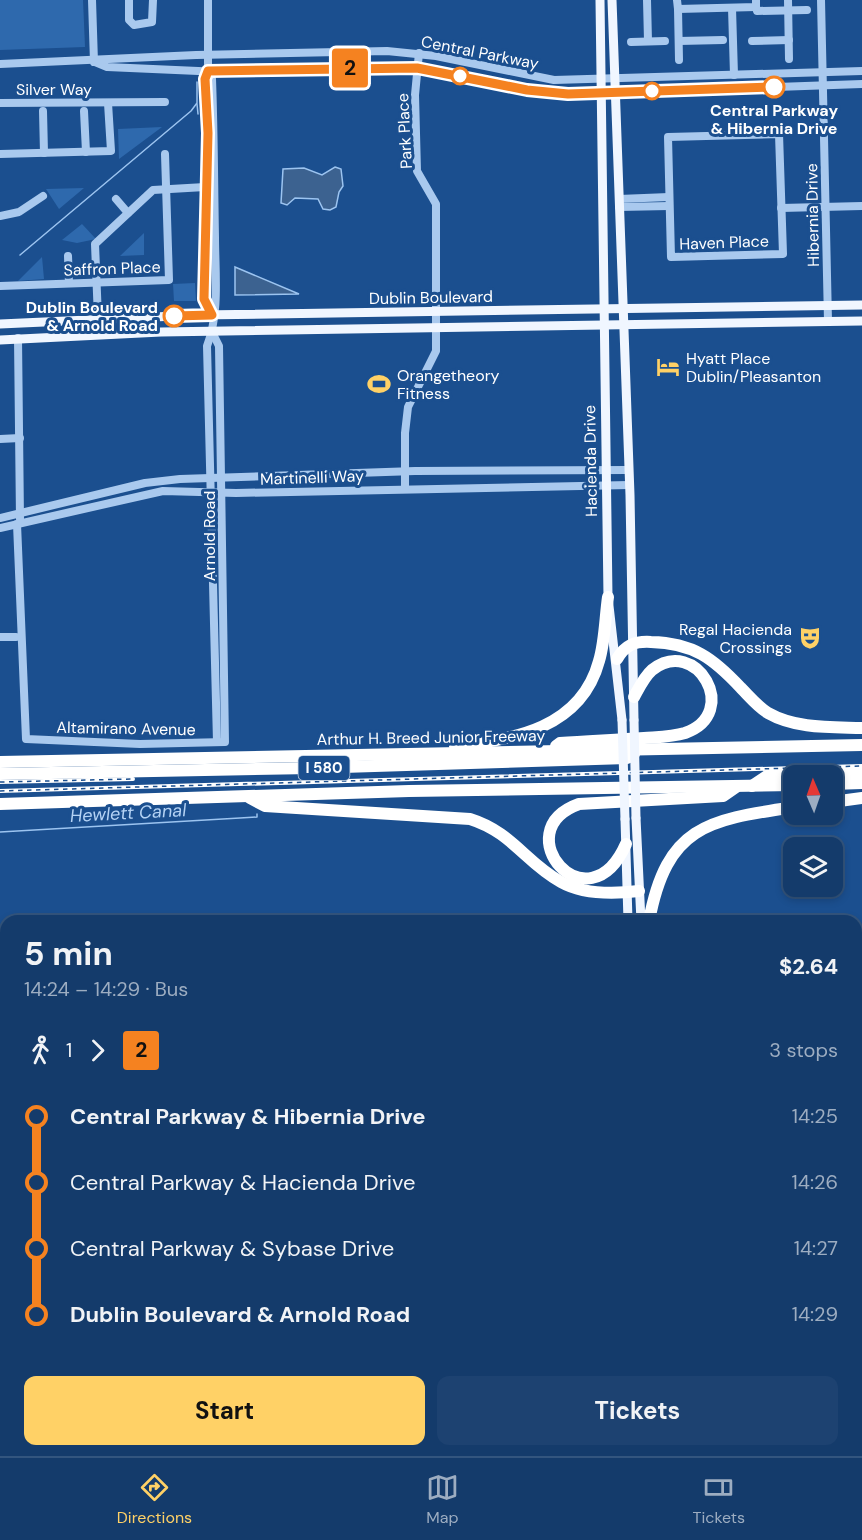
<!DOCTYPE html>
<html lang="en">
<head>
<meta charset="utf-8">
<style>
  :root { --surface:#143b6b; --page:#1d4271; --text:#f1f3f6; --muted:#9dadc1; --line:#33557e; --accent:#ffd166 }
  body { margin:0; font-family:"DM Sans",sans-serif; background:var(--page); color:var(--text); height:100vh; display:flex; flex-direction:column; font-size:22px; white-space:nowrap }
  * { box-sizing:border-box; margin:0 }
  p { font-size:20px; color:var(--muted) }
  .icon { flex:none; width:33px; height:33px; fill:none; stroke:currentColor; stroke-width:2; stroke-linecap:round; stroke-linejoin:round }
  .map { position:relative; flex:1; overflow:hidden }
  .side { position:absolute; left:0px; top:915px; width:862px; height:542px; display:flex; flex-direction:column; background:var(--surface); border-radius:18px 18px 0 0; box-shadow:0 3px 9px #0003,0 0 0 2px var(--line) }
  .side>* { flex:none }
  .badge { padding:0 12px; border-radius:4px; font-size:21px; line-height:39px }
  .needle { width:39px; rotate:358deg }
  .buttons { position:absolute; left:783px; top:765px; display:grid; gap:12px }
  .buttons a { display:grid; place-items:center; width:60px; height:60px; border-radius:12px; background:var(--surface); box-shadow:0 3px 9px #0003,0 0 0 2px var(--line); font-size:30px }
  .map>.badge { position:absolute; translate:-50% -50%; box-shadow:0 0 0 3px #fff }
  .legs { display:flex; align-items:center; gap:9px; height:66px; padding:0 24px; font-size:20px }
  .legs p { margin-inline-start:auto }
  .headline { display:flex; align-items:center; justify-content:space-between; height:102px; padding:0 24px }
  h1 { font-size:33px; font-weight:700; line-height:45px }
  .primary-button { display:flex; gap:12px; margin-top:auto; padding:12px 24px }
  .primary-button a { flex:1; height:69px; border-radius:12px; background:var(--accent); color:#111; font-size:24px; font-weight:700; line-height:69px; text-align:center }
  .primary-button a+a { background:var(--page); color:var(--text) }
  ul { padding:0 24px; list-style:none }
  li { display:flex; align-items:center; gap:21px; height:66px; font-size:22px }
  li i { display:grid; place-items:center; width:9px; height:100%; margin:0 8px; background:currentColor }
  li i::after { content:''; width:15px; height:15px; margin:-8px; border:4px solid; border-radius:50%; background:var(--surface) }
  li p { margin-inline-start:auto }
  li:first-child i { background:linear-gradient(#0000 50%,currentColor 0) }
  li:last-child i { background:linear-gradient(currentColor 50%,#0000 0) }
  .menu { display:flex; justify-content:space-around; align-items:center; height:84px; border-top:2px solid var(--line); background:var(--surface); font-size:16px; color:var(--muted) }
  .menu a { display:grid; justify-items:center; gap:3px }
  .menu .current { color:var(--accent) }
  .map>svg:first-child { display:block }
  .green { fill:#2e69ad }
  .water { fill:#3c6290; stroke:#9cc4f0; stroke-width:1.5 }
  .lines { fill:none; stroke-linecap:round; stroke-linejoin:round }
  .stream { stroke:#9cc4f0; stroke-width:1.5 }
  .minor { stroke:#a9c9ee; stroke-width:8 }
  .major { stroke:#f0f6ff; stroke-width:9 }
  .highway { stroke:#fff; stroke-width:12 }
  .rail-casing { stroke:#fff; stroke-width:4 }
  .rail { stroke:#1b4f8f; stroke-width:1.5; stroke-dasharray:4.5; stroke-linecap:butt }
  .major-bridge { stroke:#f0f6ff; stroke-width:9 }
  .line-1-casing { stroke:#fff; stroke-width:14 }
  .line-1 { stroke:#f58220; stroke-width:9 }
  .stop-1-dot { fill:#fff; stroke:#f58220; stroke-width:3 }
  .labels { text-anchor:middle; stroke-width:6; stroke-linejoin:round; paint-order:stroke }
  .shield { fill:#1b4f8f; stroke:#bbcadd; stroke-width:1.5 }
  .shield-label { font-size:15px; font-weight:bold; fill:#fff }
  .street-label { font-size:16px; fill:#fff; stroke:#1b4f8f }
  .stop-label { font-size:16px; font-weight:bold; fill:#fff; stroke:#1b4f8f }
  .poi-label { font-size:16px; fill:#fff; stroke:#1b4f8f; text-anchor:start }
  .water-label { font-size:18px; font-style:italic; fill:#b5d3f5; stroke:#1b4f8f }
</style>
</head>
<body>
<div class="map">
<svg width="862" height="1456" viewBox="0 0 862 1456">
  <rect width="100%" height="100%" fill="#1b4f8f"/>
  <!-- green -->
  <g class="green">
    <polygon points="0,0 83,0 85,47 0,50"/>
    <polygon points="162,127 119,159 118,129"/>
    <polygon points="84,188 59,209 46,189"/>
    <polygon points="82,224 96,239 77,243 62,240"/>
    <polygon points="144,233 144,255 120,256"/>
    <polygon points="42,257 44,279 18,281"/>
    <polygon points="195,283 196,301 174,301 173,284"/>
  </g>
  <!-- water -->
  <g class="water">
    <polygon points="335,167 341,169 343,186 339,192 336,207 330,210 323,209 318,199 295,198 287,205 281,203 283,169 304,168 322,175"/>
    <polygon points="235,267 299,294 235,295"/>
  </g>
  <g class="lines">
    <!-- stream -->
    <g class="stream">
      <polyline points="197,104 198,114"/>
      <polyline points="20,255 191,111 197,103 197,82"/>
      <polyline points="0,832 240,818 257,817 257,814"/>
    </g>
    <!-- minor -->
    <g class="minor">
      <polyline points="92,0 94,62"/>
      <polyline points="129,0 129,20 134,25 152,22 153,0"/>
      <polyline points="208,0 208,71 205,79 208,133 204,299 212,315"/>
      <polyline points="647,0 648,41"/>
      <polyline points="677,0 678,9 756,7 756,0"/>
      <polyline points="788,0 789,59"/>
      <polyline points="821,0 828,321"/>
      <polyline points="756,7 757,11 807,10"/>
      <polyline points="732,8 734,75"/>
      <polyline points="678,9 679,60"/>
      <polyline points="679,41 723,40"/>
      <polyline points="752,41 789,40"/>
      <polyline points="631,42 665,41"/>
      <polyline points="95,62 107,67 221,72 417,68 527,90 568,94 862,84"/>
      <polyline points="0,64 196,55 387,51 436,56 554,80 862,71"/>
      <path d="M208 71 212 79C214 132 214 184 215 237 215 272 220 313 207 346L217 742"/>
      <polyline points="0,103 165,102"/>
      <polyline points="43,111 44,153"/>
      <polyline points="84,111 86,152"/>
      <polygon points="779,134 783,254 671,257 668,137"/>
      <polyline points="0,154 111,151 108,103"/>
      <polyline points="116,199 128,213"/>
      <polyline points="619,199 669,197"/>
      <polyline points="619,207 669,206"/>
      <polyline points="781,208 862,206"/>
      <polyline points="0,216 19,212 43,196"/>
      <polyline points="68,256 69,283"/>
      <polyline points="0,286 169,280 165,154"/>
      <polyline points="98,318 95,244 153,190 205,187"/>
      <polyline points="18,338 20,519"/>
      <polyline points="0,439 20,438"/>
      <polyline points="405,488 405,433 408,407 436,351 436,204 417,171 415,95 419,53"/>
      <polyline points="0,518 145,483 180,479 415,471 628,470"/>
      <polyline points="17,524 26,739 140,744 225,742 219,346 212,332"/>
      <polyline points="0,528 163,491 236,493 629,485"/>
      <polyline points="0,637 16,637"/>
      <polyline points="0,940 6,940"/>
      <polyline points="0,952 6,951"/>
      <polyline points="856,1143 862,1130"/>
      <polyline points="856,1175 862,1166"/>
      <polyline points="0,1341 6,1341"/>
      <polyline points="856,1393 862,1398"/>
      <polyline points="856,1414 862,1420"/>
      <polyline points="255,1450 260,1456"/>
      <polyline points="269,1450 274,1456"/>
      <polyline points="344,1450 348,1456"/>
      <polyline points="432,1450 435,1456"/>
      <polyline points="496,1450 505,1450"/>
      <polyline points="327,1456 333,1450"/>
      <polyline points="565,1456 570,1450"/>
    </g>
    <!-- major -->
    <g class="major">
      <polyline points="600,0 608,597 622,720"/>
      <polyline points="612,0 630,495 634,720"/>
      <polyline points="0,324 198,315 862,305"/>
      <polyline points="0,340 161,332 862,321"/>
      <polyline points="636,818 641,921"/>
      <polyline points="625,819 628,921"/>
      <polyline points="145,1456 147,1450"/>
      <polyline points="164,1456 167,1450"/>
    </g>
    <!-- highway -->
    <g class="highway">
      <path d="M617 659C625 645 635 641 651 642 693 643 713 658 741 688 750 697 757 706 768 713 796 729 831 727 862 728"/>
      <path d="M455 746C514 740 581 728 599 661 605 641 605 618 608 597"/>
      <path d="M556 746 560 743C588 741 616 740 644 738 657 737 672 737 685 733 742 713 696 635 652 670 644 677 639 688 634 697"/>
      <polyline points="0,762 862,745"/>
      <polyline points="0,774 311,768 627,758 634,754"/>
      <polyline points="832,784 862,783"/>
      <polyline points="752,786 767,776 862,773"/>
      <path d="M250 798 265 806 470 819C512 832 526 863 561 882 584 895 614 894 639 891"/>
      <polyline points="832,802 862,798"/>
      <polyline points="0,804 409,791 794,785"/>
      <path d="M626 844C588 930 504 831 579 804L723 796 736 787"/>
      <path d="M649 921C667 825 708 820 794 807"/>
    </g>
    <!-- rail casing -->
    <g class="rail-casing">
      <g id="rail">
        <polyline points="0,782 133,779"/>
        <polyline points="0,791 862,766"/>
      </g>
    </g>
    <!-- rail -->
    <use href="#rail" class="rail"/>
    <!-- major-bridge -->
    <g class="major-bridge">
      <polyline points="622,720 625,819"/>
      <polyline points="634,720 636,818"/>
    </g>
  </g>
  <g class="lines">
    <!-- line-1 casing -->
    <g class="line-1-casing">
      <polyline id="line-1" points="174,316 212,315 204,299 208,133 205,79 208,71 417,68 527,90 568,94 774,87"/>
    </g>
    <!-- line-1 -->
    <use href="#line-1" class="line-1"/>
  </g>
  <!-- icons -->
  <defs>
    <g id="hotel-bare" transform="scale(1.8)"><path d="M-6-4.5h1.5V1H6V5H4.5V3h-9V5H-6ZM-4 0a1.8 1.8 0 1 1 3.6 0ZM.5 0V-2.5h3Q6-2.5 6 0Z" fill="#ffd166" stroke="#1b4f8f" stroke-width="2.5" paint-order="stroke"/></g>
    <g id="stadium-bare" transform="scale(1.8)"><path d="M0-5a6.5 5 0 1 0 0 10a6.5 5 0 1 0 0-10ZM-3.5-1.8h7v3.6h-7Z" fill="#ffd166" stroke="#1b4f8f" stroke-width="2.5" paint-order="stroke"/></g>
    <g id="theatre-bare" transform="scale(1.8)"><path d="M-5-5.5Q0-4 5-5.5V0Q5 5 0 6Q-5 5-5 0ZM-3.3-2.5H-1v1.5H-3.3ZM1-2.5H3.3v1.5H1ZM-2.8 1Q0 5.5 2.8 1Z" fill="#ffd166" stroke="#1b4f8f" stroke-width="2.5" paint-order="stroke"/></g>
  </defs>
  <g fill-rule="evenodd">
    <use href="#hotel-bare" x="668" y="367"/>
    <use href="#stadium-bare" x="379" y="384"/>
    <use href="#theatre-bare" x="810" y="638"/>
  </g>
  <!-- markers -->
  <g class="stop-1-dot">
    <circle cx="460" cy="76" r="8"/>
    <circle cx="774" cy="87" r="10"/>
    <circle cx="652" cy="91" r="8"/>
    <circle cx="174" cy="316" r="10"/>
  </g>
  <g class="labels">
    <!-- shield labels -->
    <rect class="shield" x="298.5" y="756" width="51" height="24" rx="4.5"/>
    <g class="shield-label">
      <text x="324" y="773">I 580</text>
    </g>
    <!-- street labels -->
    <g class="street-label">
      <text transform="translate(480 52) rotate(11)" y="6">Central Parkway</text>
      <text x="54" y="95">Silver Way</text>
      <text transform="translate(404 131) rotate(-93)" y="6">Park Place</text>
      <text transform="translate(812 215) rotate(-91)" y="6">Hibernia Drive</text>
      <text transform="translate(724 242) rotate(-2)" y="6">Haven Place</text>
      <text transform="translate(112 268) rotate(-2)" y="6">Saffron Place</text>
      <text transform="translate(431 297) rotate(-1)" y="6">Dublin Boulevard</text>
      <text transform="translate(590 461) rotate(-91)" y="6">Hacienda Drive</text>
      <text transform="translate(312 477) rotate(-2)" y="6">Martinelli Way</text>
      <text transform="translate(209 536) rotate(-90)" y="6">Arnold Road</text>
      <text transform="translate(126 728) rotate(1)" y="6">Altamirano Avenue</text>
      <text transform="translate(431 737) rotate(-1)" y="6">Arthur H. Breed Junior Freeway</text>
    </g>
    <!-- stop labels -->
    <g class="stop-label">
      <text x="774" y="116">Central Parkway<tspan x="774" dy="18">&amp; Hibernia Drive</tspan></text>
      <text x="158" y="313" text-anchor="end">Dublin Boulevard<tspan x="158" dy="18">&amp; Arnold Road</tspan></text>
    </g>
    <!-- poi labels -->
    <g class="poi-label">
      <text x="686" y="364">Hyatt Place<tspan x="686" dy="18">Dublin/Pleasanton</tspan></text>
      <text x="397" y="381">Orangetheory<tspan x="397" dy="18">Fitness</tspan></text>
      <text x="792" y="635" text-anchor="end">Regal Hacienda<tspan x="792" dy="18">Crossings</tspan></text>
    </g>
    <!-- water labels -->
    <g class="water-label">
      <text transform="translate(128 813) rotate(-3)" y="6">Hewlett Canal</text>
    </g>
  </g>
</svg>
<div class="buttons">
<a><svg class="needle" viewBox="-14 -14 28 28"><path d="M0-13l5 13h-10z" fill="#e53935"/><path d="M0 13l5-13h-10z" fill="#9dadc1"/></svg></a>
<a><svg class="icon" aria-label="layers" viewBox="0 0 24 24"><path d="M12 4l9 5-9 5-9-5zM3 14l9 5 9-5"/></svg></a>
</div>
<b class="badge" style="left:350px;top:68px;background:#f58220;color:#111">2</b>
<section class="side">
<div class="headline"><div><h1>5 min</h1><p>14:24 – 14:29 · Bus</p></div><b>$2.64</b></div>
<div class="legs"><svg class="icon" aria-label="walk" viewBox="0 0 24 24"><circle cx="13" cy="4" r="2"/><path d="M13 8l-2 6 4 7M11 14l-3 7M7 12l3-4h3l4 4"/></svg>1<svg class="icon" aria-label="forward" viewBox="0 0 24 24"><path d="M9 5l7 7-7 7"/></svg><b class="badge" style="background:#f58220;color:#111">2</b><p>3 stops</p></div>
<ul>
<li><i style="color:#f58220"></i><b>Central Parkway &amp; Hibernia Drive</b><p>14:25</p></li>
<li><i style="color:#f58220"></i><span>Central Parkway &amp; Hacienda Drive</span><p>14:26</p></li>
<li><i style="color:#f58220"></i><span>Central Parkway &amp; Sybase Drive</span><p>14:27</p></li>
<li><i style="color:#f58220"></i><b>Dublin Boulevard &amp; Arnold Road</b><p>14:29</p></li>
</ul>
<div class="primary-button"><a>Start</a><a>Tickets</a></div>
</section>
</div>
<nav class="menu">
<a class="current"><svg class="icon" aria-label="directions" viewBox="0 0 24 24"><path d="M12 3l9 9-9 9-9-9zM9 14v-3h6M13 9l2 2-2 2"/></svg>Directions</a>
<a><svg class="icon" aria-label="map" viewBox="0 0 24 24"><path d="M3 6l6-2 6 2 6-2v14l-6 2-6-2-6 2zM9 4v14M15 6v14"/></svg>Map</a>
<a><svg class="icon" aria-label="tickets" viewBox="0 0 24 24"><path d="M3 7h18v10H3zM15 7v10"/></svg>Tickets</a>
</nav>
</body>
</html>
